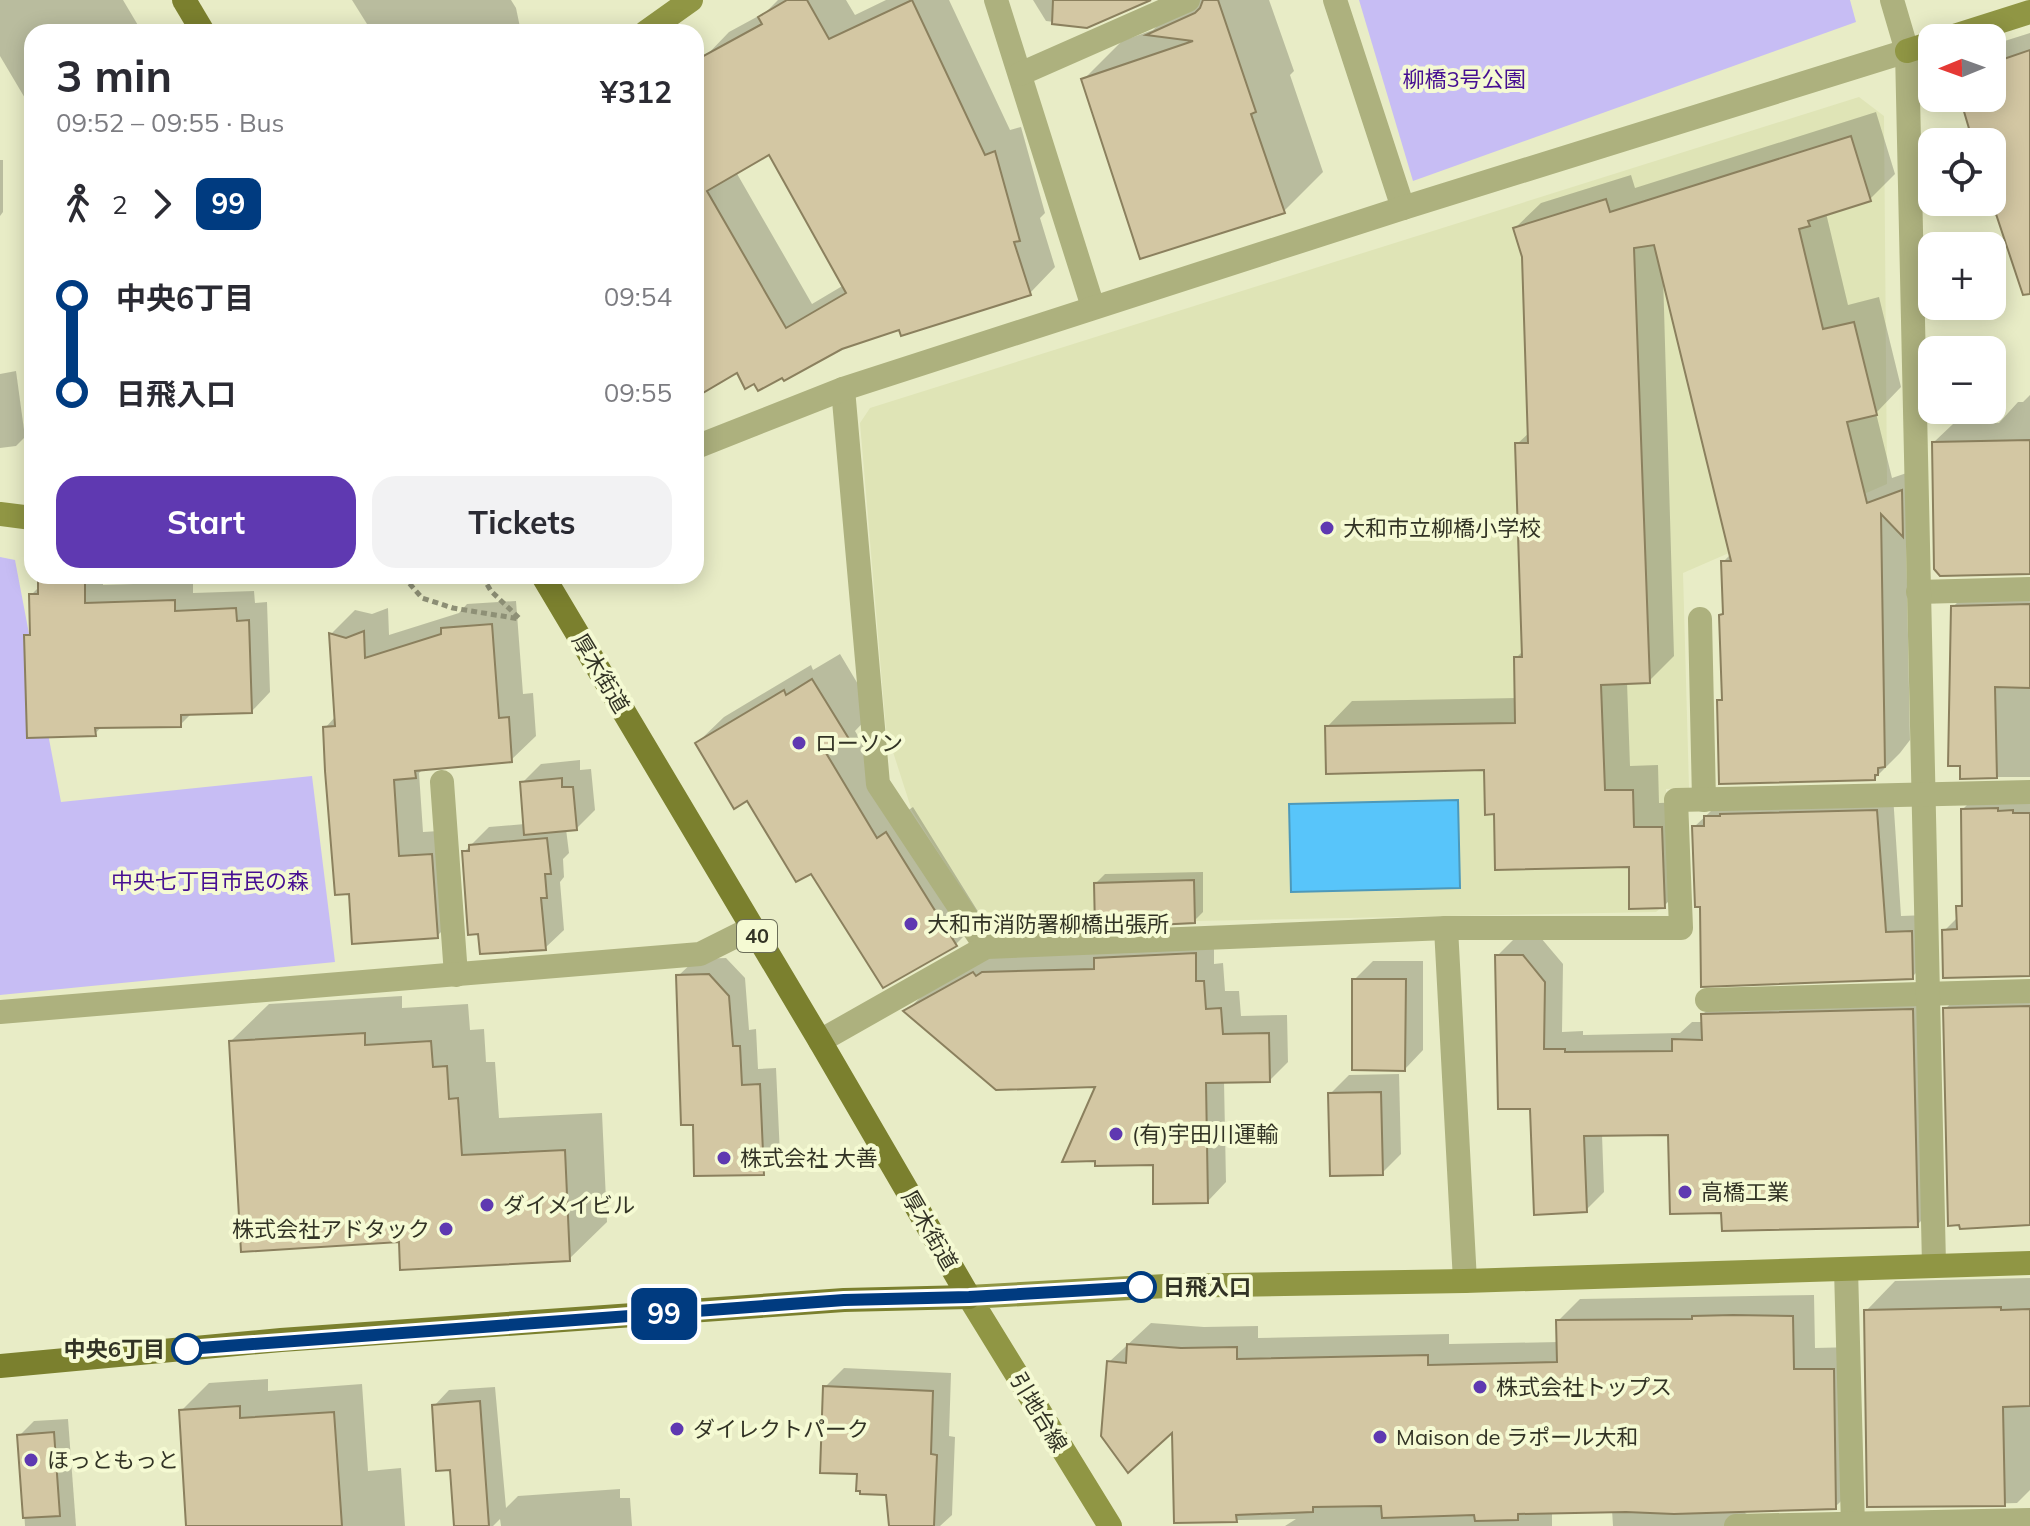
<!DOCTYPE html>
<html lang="en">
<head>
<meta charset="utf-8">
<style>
  :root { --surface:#fff; --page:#f2f2f3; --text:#2b2b33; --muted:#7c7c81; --accent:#5f39b1 }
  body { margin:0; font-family:Mulish,"Noto Sans JP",sans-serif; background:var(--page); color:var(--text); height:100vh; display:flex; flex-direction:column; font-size:30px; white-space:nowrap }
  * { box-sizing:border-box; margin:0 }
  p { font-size:26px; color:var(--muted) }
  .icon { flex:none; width:44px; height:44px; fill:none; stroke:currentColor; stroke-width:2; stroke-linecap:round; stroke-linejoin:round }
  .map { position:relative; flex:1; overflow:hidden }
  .drawer { position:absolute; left:24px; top:24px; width:680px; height:560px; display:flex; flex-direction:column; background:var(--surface); border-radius:24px; box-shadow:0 4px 20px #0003 }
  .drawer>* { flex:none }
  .badge { padding:0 16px; border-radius:12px; font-size:28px; line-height:52px }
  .needle { width:52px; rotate:269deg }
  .buttons { position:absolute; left:1918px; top:24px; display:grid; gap:16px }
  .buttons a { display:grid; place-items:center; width:88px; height:88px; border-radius:16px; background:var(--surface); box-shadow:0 4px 20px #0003; font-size:40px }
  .map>.badge { position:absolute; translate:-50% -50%; box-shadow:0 0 0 4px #fff }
  .legs { display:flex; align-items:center; gap:12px; height:88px; padding:0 32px; font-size:26px }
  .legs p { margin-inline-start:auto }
  .headline { display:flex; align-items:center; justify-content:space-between; height:136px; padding:0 32px }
  h1 { font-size:44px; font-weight:700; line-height:60px }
  .action { display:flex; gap:16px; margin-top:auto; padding:16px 32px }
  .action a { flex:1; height:92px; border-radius:24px; background:var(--accent); color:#fff; font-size:32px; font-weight:700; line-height:92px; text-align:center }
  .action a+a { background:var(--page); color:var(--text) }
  ul { padding:0 32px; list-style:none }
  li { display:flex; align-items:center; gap:28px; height:96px; font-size:30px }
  li i { display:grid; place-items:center; width:12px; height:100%; margin:0 10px; background:currentColor }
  li i::after { content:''; width:20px; height:20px; margin:-10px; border:6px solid; border-radius:50%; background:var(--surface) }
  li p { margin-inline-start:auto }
  li:first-child i { background:linear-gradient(#0000 50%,currentColor 0) }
  li:last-child i { background:linear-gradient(currentColor 50%,#0000 0) }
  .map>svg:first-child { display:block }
  .built { fill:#dfe4b6 }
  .green { fill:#c7bdf4 }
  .water { fill:#58c5fa; stroke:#4d99ba; stroke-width:2 }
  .shadow { fill:#0003; fill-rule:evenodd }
  .building { fill:#d3c7a3; stroke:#8b805e; stroke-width:2; fill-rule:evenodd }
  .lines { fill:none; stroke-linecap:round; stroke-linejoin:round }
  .path { stroke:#8e9076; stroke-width:5; stroke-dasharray:6 4; stroke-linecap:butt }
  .lane { stroke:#adb17e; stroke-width:24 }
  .street { stroke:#adb17e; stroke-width:24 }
  .secondary { stroke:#909644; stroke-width:24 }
  .primary { stroke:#7b802e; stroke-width:24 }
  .line-1-casing { stroke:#fff; stroke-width:18 }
  .line-1 { stroke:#003b80; stroke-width:12 }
  .poi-dot { fill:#5f39b1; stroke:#f5fad3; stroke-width:3 }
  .stop-1-dot { fill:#fff; stroke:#003b80; stroke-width:4 }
  .labels { text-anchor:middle; stroke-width:8; stroke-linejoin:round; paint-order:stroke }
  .shield { fill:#f5fad3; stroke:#6c6f59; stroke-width:2 }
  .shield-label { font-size:20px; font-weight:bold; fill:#323325 }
  .park-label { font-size:22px; fill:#460f92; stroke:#f5fad3 }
  .poi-label { font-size:22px; fill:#323325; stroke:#f5fad3; text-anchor:start }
  .street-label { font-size:22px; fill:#323325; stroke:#f5fad3 }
  .stop-label { font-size:22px; font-weight:bold; fill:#323325; stroke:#f5fad3; text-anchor:start }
</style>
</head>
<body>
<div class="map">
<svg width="2030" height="1526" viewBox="0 0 2030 1526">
  <rect width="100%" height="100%" fill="#e8ecc6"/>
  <!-- built -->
  <polygon class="built" points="1859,97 1884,116 1887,484 1683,573 1689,788 1666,789 1671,899 1656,912 996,925 976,912 912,811 886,730 860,423 870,408"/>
  <!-- green -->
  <g class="green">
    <polygon points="1359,0 1850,0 1856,22 1413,181"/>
    <polygon points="0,557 15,560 61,802 312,776 335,962 0,995"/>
  </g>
  <!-- water -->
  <polygon class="water" points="1458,800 1460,888 1291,892 1289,804"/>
  <!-- shadow -->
  <g class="shadow">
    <polygon points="0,0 123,0 142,32 32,32 32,110 0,56"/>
    <polygon points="352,0 511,0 516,8 521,32 372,32"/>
    <path d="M778 0H846L855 15 886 0H949L1010 130 1021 127 1045 213 1040 218 1055 267 1030 293 901 327 841 347 755 381 738 371 696 394V70L704 58 729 32 766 12ZM770 152 844 285 812 304 736 172Z"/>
    <polygon points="1033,0 1146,0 1087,26 1046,21"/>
    <polygon points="1183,0 1269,0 1294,71 1290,75 1323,172 1284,211 1083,80 1122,41 1153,30"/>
    <polygon points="2030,33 2030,226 1992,194 1992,142 1976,142 1962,98 1992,98 1992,45"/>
    <polygon points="1876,112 1895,174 1870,199 1826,213 1848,305 1879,297 1901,387 1876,413 1892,478 1927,466 1906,531 1910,740 1900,753 1874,779 1719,701 1724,696 1721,615 1725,611 1723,562 1731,554 1663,274 1674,656 1649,681 1627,682 1630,766 1658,765 1659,803 1687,802 1690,880 1664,906 1630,865 1496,812 1486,768 1327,727 1352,701 1517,698 1516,658 1524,650 1517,444 1530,432 1524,256 1515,228 1541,203 1631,175 1635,188"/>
    <polygon points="0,160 3,160 3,212 0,216"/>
    <polygon points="16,371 25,437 16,446 0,448 0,374"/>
    <polygon points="2030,395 2030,572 1934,442 1953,424 1999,423 2018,402 2023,402"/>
    <polygon points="40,576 103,576 103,585 193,582 193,593 254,591 255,603 267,602 270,692 252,711 193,712 180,725 102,726 95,734 27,636 32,631 31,595 40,586"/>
    <polygon points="2030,587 2030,777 1962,777 1953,607 1971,588"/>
    <polygon points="516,601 523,694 533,693 536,736 511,760 424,768 419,773 423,832 456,830 462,911 437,936 351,892 325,728 336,716 331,634 355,610 372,614 388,608 389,635 459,613 467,604"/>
    <polygon points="840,654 874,711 855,731 904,813 913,807 982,918 956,944 811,871 697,743 724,717 811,665 813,670"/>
    <polygon points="580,760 580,770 591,769 595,810 576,829 566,829 569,853 563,859 564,877 560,882 564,930 545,948 464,852 489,827 525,824 522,783 541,764"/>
    <polygon points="2030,790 2030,974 1944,931 1959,916 1958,907 1964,901 1963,809 1981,791"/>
    <polygon points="1893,795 1901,916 1927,915 1928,961 1912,977 1701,905 1694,827 1711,811"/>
    <polygon points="1203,872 1203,912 1194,921 1096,883 1105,874"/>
    <polygon points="1214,936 1214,964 1223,963 1225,991 1239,991 1241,1016 1287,1015 1288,1062 1270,1080 1224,1081 1226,1182 1208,1201 1154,1163 1099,1085 906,1011 925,993 992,954"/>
    <polygon points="1515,938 1541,938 1563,964 1562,1032 1583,1031 1583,1035 1680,1033 1692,1022 1704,1022 1703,1014 1722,996 1931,992 1936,1206 1917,1225 1723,1211 1670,1133 1602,1134 1604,1192 1586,1210 1532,1107 1497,956"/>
    <polygon points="726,958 745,978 749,1030 756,1029 758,1069 776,1068 780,1155 763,1173 695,1123 678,976 696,959"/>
    <polygon points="1373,961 1423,961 1423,1050 1405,1069 1354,980"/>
    <polygon points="2030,989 2030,1224 1945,1009 1964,991"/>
    <polygon points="402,996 402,1008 468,1004 470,1030 484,1029 486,1062 495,1062 499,1118 602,1113 607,1222 569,1259 401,1240 231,1041 269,1004"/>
    <polygon points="1399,1074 1401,1154 1382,1173 1330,1094 1349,1075"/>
    <polygon points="2030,1278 2030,1490 2017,1503 1908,1506 1866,1311 1895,1281"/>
    <polygon points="1814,1295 1815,1348 1855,1347 1859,1484 1837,1505 1744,1509 1745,1513 1758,1520 1847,1526 1613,1526 1612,1510 1552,1511 1552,1526 1285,1526 1296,1519 1176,1521 1174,1428 1109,1362 1151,1323 1204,1327 1258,1326 1258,1338 1449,1334 1449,1344 1559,1342 1558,1321 1580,1299"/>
    <polygon points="844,1368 951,1373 949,1436 955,1437 952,1515 940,1526 891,1526 888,1493 859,1472 825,1387"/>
    <polygon points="268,1379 268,1391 362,1384 368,1471 401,1468 405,1526 188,1526 181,1411 209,1383"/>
    <polygon points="495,1387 506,1508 518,1496 620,1489 620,1498 630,1498 632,1526 501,1526 500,1519 493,1526 456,1526 452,1468 434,1406 449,1390"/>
    <polygon points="68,1419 76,1526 25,1526 19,1436 34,1421"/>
  </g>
  <!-- building -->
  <g class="building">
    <path d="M787 0H807L829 39 912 0 985 155 995 151 1020 241 1014 242 1031 295 901 336 899 330 842 349 784 381 782 378 758 391 754 384 745 389 737 373 696 397V60L762 24 758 17ZM769 155 846 293 786 328 707 191Z"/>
    <polygon points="1053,0 1151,0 1087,28 1052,24"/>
    <polygon points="1203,0 1218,0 1256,112 1251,114 1285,213 1140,259 1081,79 1193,41 1146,35 1195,13 1200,8"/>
    <polygon points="2030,50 2030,294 2023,295 1992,202 1992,142 1973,142 1960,98 1992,98 1992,63"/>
    <polygon points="1851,136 1871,201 1808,221 1810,226 1799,229 1823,329 1854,322 1877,415 1847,422 1867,503 1902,490 1903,537 1881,514 1885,767 1878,768 1878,775 1875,775 1875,780 1719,784 1717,700 1722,700 1719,615 1723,614 1721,561 1731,561 1654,245 1634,248 1650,683 1601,685 1605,790 1633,790 1634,827 1662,827 1665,908 1629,909 1629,867 1495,870 1494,814 1485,815 1484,770 1326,774 1325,726 1515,723 1514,657 1522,657 1515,443 1528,443 1522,257 1513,228 1606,199 1610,212"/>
    <polygon points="2030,440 2030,574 1940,576 1934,569 1932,442"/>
    <polygon points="38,576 79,576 79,582 85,582 85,603 175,600 175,611 236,608 237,621 249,620 252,713 181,715 181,727 95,728 96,736 27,738 24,635 30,635 29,594 38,594"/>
    <polygon points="2030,604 2030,688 1995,687 1997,778 1960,779 1960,766 1948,766 1951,606"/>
    <polygon points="492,624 499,718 509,717 512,762 415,771 416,778 394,780 399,856 432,854 438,938 352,944 349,894 335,895 325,771 323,727 335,726 329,633 346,638 364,631 365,658 441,634 441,628"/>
    <polygon points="812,679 849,739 826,753 877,838 886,832 957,946 883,988 811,874 796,882 747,801 734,809 695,743 784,690 786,695"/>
    <polygon points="562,778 562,787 573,787 577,830 524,835 520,782"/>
    <polygon points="1998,808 1998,811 2013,810 2013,813 2030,813 2030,976 1943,978 1942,930 1957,929 1956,906 1962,906 1961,809"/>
    <polygon points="1877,810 1886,932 1912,931 1913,979 1701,987 1700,907 1695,907 1692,826 1704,826 1704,816 1720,816 1720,814"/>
    <polygon points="547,838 551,874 545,874 547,898 541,898 546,950 480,954 478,934 468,935 462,851 469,851 469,845"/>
    <polygon points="1194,880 1195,923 1095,928 1094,883"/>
    <polygon points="1196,953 1196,981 1204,981 1206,1009 1221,1008 1223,1034 1269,1033 1270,1082 1206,1083 1208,1203 1153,1204 1153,1165 1095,1166 1095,1161 1062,1162 1095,1087 996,1090 903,1011 973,972 976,976 982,972 1094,969 1094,958"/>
    <polygon points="1495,955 1523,955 1545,982 1544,1049 1565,1049 1565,1052 1672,1051 1672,1039 1702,1040 1701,1014 1913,1009 1918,1227 1722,1231 1721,1213 1670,1214 1668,1135 1584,1136 1587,1212 1534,1215 1530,1109 1498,1109"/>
    <polygon points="709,974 729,996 733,1046 740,1046 742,1085 760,1084 764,1175 694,1176 693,1125 681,1125 676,975"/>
    <polygon points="1352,979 1406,979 1405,1071 1352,1070"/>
    <polygon points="2030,1006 2030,1225 1960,1229 1959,1225 1948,1226 1943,1008"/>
    <polygon points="365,1033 365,1045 431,1041 433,1067 447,1066 449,1099 458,1098 462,1155 565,1150 570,1261 400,1270 399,1242 241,1252 229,1041"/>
    <polygon points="1381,1092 1383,1175 1330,1176 1328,1093"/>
    <polygon points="2001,1307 2001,1310 2030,1309 2030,1406 2003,1407 2005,1506 1867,1507 1864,1310"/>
    <polygon points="1733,1315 1793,1316 1794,1369 1834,1369 1836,1509 1674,1514 1626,1512 1518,1514 1518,1520 1475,1521 1474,1515 1382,1518 1381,1506 1313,1507 1313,1512 1236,1515 1237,1522 1174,1523 1172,1433 1128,1473 1101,1436 1107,1361 1126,1363 1127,1344 1181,1348 1237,1347 1237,1359 1428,1355 1428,1365 1557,1362 1556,1320 1692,1319 1692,1316"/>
    <polygon points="823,1386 933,1391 931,1454 937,1455 934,1526 889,1526 886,1495 860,1494 860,1491 856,1491 857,1474 820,1473"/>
    <polygon points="480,1401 489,1526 454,1526 450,1470 436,1471 432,1405"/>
    <polygon points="240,1406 240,1418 334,1412 342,1526 186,1526 179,1410"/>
    <polygon points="54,1432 60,1516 23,1518 17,1435"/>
  </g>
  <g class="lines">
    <!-- path -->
    <g class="path">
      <polyline points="403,576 422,598 453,608 520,619"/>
      <polyline points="482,576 491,591 519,618"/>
    </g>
    <!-- lane -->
    <g class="lane">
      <polyline points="843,389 878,784 986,947"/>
      <polyline points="1918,592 2030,589"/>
      <polyline points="1700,619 1704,800"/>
      <polyline points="1446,928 1465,1281"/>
      <polyline points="1707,1000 2030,991"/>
      <polyline points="1846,1269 1853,1526"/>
      <polyline points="1736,1526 2030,1520"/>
    </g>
    <!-- street -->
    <g class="street">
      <polyline points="996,0 1093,307"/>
      <polyline points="1335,0 1403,208"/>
      <polyline points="1892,0 1907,51 1934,1265"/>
      <polyline points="1020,74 1188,0"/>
      <polyline points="696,447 843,389 1403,208 1907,51"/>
      <polyline points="442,782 456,975"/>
      <polyline points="0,1012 700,954 752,928"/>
      <polyline points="820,1041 986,947 1446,928 1681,928 1676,800 2030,792"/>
    </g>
    <!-- secondary -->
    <g class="secondary">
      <polyline points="646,32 691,0"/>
      <polyline points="1948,38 2030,12"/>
      <polyline points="1907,51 1932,43"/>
      <polyline points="0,514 32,518"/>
      <polyline points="1110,1526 969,1297 1166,1286 1465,1281 2030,1263"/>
    </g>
    <!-- primary -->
    <g class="primary">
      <polyline points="184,0 203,32"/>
      <polyline points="0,1366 281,1340 844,1300 969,1297 820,1041 543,576"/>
    </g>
  </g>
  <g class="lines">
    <!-- line-1 casing -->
    <g class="line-1-casing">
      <polyline id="line-1" points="187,1349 844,1300 969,1297 1141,1287"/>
    </g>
    <!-- line-1 -->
    <use href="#line-1" class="line-1"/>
  </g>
  <!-- markers -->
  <g class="poi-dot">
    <circle cx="1327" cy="528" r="8"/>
    <circle cx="799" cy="743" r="8"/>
    <circle cx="911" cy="924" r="8"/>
    <circle cx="1116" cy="1134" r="8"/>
    <circle cx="724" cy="1158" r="8"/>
    <circle cx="1685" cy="1192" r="8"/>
    <circle cx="487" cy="1205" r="8"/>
    <circle cx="446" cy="1229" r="8"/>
    <circle cx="1480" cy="1387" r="8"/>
    <circle cx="677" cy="1429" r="8"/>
    <circle cx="1380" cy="1437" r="8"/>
    <circle cx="31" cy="1460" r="8"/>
  </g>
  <g class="stop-1-dot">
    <circle cx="1141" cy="1287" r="14"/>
    <circle cx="187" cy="1349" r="14"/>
  </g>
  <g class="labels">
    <!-- shield labels -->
    <rect class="shield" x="737" y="920" width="40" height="32" rx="6"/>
    <g class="shield-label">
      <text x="757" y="943">40</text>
    </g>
    <!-- park labels -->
    <g class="park-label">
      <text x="1464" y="87">柳橋3号公園</text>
      <text x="210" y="889">中央七丁目市民の森</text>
    </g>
    <!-- poi labels -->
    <g class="poi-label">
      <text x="1343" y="536">大和市立柳橋小学校</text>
      <text x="815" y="751">ローソン</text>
      <text x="927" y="932">大和市消防署柳橋出張所</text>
      <text x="1132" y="1142">(有)宇田川運輸</text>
      <text x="740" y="1166">株式会社 大善</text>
      <text x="1701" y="1200">高橋工業</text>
      <text x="503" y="1213">ダイメイビル</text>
      <text x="430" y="1237" text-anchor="end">株式会社アドタック</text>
      <text x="1496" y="1395">株式会社トップス</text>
      <text x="693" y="1437">ダイレクトパーク</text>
      <text x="1396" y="1445">Maison de ラポール大和</text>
      <text x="47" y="1468">ほっともっと</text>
    </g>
    <!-- street labels -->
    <g class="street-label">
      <text transform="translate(601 673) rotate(59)" y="8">厚木街道</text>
      <text transform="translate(930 1230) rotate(60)" y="8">厚木街道</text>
      <text transform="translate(1039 1412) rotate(59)" y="8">引地台線</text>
    </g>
    <!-- stop labels -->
    <g class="stop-label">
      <text x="1163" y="1295">日飛入口</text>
      <text x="165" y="1357" text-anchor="end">中央6丁目</text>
    </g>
  </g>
</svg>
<div class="buttons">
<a><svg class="needle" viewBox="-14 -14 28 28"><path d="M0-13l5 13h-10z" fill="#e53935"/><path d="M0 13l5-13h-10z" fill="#7c7c81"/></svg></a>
<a><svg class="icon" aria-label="locate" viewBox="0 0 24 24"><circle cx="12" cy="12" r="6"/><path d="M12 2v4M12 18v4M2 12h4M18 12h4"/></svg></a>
<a>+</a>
<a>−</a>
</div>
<b class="badge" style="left:664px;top:1314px;background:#003b80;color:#fff">99</b>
<section class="drawer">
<div class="headline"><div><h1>3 min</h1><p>09:52 – 09:55 · Bus</p></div><b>¥312</b></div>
<div class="legs"><svg class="icon" aria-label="walk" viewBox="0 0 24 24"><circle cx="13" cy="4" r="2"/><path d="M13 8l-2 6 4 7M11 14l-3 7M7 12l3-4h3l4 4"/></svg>2<svg class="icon" aria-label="forward" viewBox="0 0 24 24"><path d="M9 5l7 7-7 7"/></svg><b class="badge" style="background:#003b80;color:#fff">99</b></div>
<ul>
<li><i style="color:#003b80"></i><b>中央6丁目</b><p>09:54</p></li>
<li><i style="color:#003b80"></i><b>日飛入口</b><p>09:55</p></li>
</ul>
<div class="action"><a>Start</a><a>Tickets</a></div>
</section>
</div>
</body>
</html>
